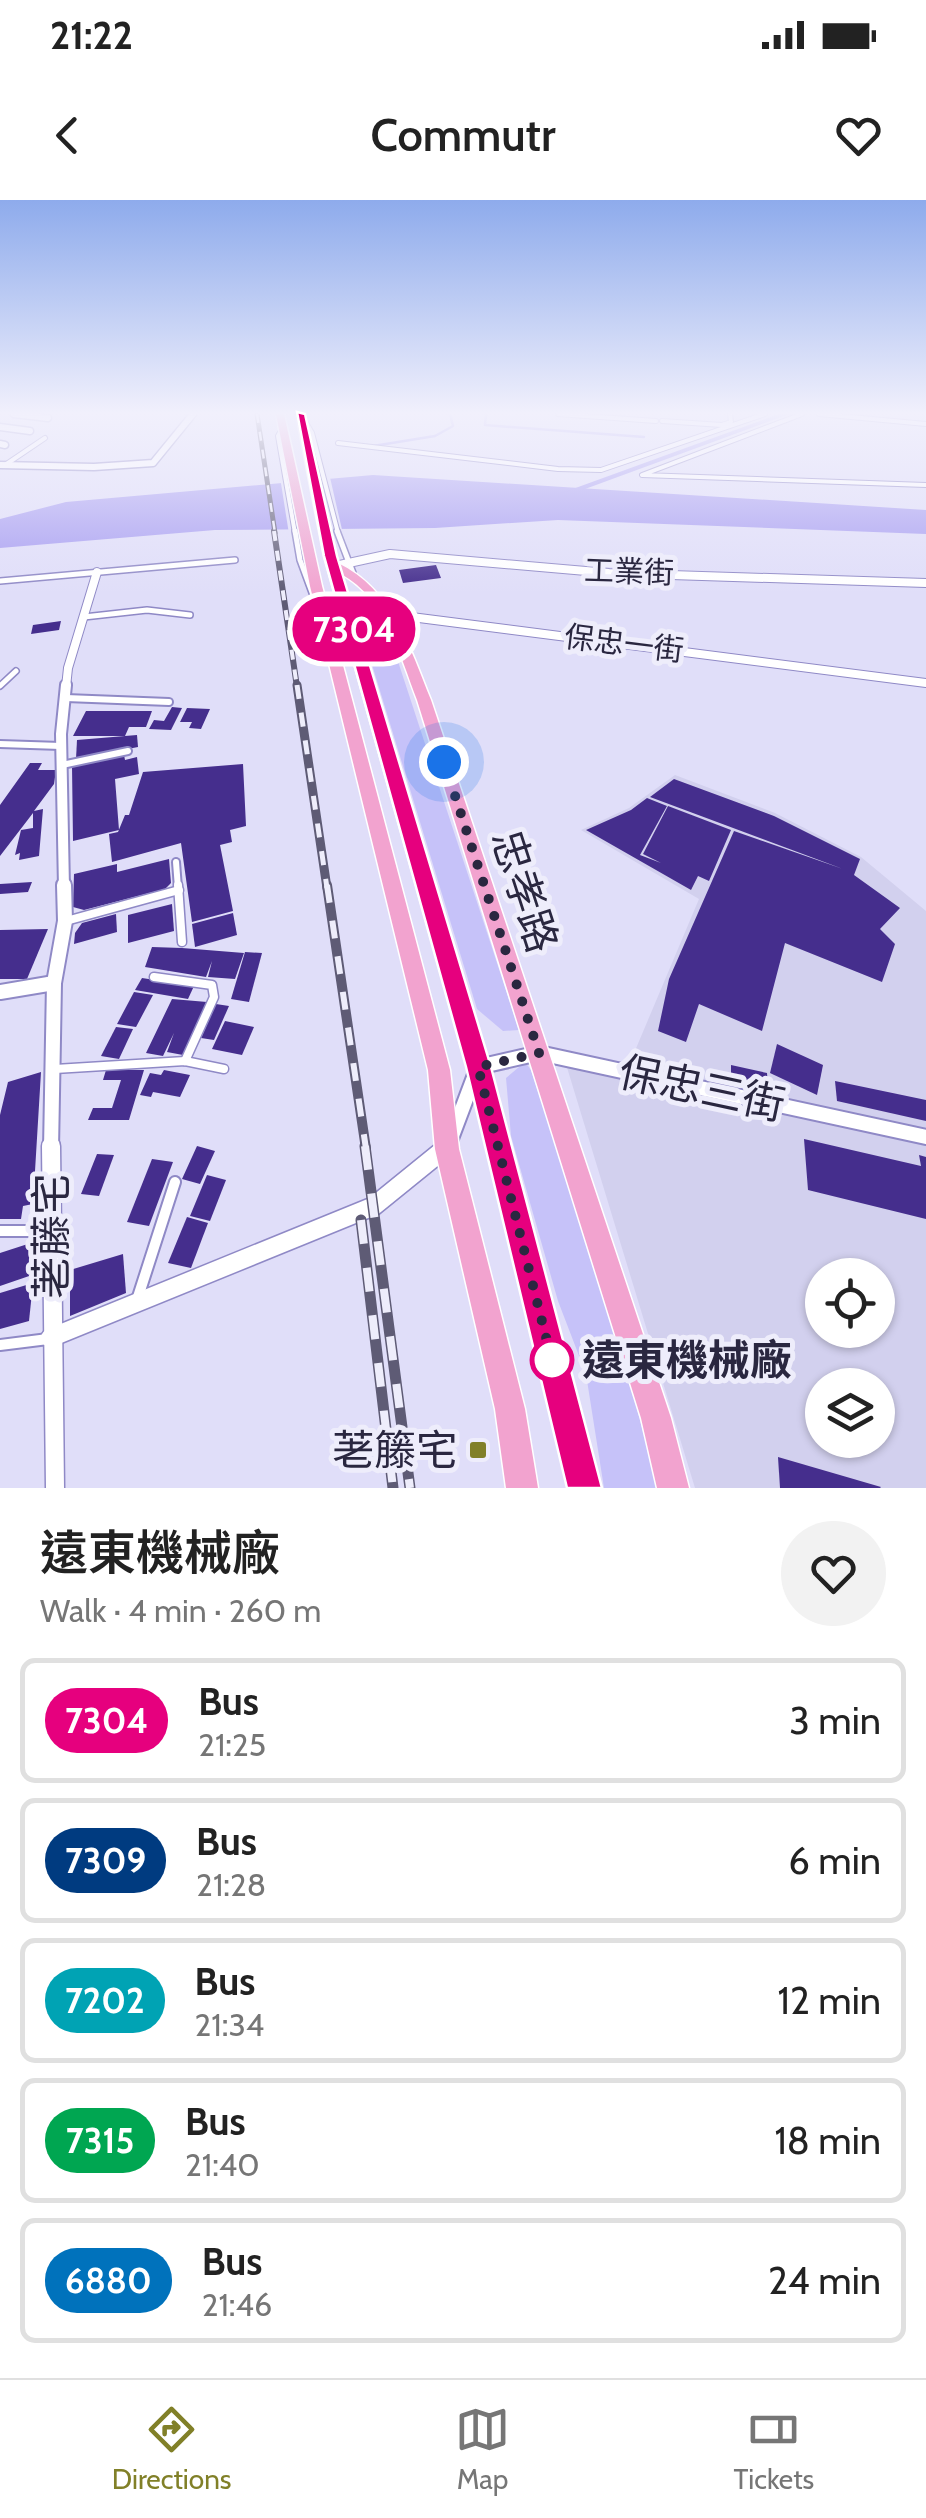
<!DOCTYPE html>
<html lang="en">
<head>
<meta charset="utf-8">
<style>
  :root { --surface:#fff; --page:#f2f2f2; --text:#222; --muted:#767676; --line:#e0e0e0; --accent:#818028 }
  body { margin:0; font-family:Cabin,"Noto Sans TC",sans-serif; background:var(--page); color:var(--text); height:100vh; display:flex; flex-direction:column; font-size:38px; white-space:nowrap }
  * { box-sizing:border-box; margin:0 }
  p { font-size:32px; color:var(--muted) }
  .icon { flex:none; width:55px; height:55px; fill:none; stroke:currentColor; stroke-width:2; stroke-linecap:round; stroke-linejoin:round }
  .map { position:relative; height:1288px; overflow:hidden }
  .side { display:flex; flex-direction:column; background:var(--surface); flex:1 }
  .side>* { flex:none }
  .badge { padding:0 20px; border-radius:32px; font-size:35px; line-height:65px }
  .controls { position:absolute; left:805px; top:1058px; display:grid; gap:20px }
  .controls a { display:grid; place-items:center; width:90px; height:90px; border-radius:50%; background:var(--surface); box-shadow:0 2px 8px #0004; font-size:50px }
  .you { position:absolute; width:50px; height:50px; margin:-25px; border:8px solid #fff; border-radius:50%; background:#1a73e8; box-shadow:0 0 0 15px #1a73e833 }
  .map>.badge { position:absolute; translate:-50% -50%; box-shadow:0 0 0 5px #fff }
  .round { display:grid; place-items:center; flex:none; width:105px; height:105px; border-radius:52px; background:var(--page) }
  .head { display:flex; align-items:center; justify-content:space-between; height:170px; padding:0 40px }
  h1 { font-size:48px; font-weight:600; line-height:75px }
  ul { padding:0; list-style:none }
  li { display:flex; align-items:center; gap:30px; height:125px; margin:0 20px 15px; padding:0 20px; border:5px solid var(--line); border-radius:15px }
  li div { flex:1 }
  li b { display:block; font-size:38px }
  li em { font-style:normal }
  li .badge { min-width:110px; font-weight:700; text-align:center }
  .status { display:flex; justify-content:space-between; align-items:center; height:70px; padding:0 50px; background:var(--surface); direction:ltr }
  .status svg { height:28px; fill:currentColor }
  header { display:flex; justify-content:space-between; align-items:center; height:130px; padding:0 40px; background:var(--surface); font-size:45px; font-weight:600 }
  .dock { display:flex; justify-content:space-around; align-items:center; height:140px; border-top:2px solid var(--line); background:var(--surface); font-size:28px; color:var(--muted) }
  .dock a { display:grid; justify-items:center; gap:5px }
  .dock .current { color:var(--accent) }
  .map>svg:first-child { display:block }
  .built { fill:#d2d0ee; fill-rule:evenodd }
  .green { fill:#c6c2f9 }
  .water { fill:#a79df1 }
  .pier { fill:#e0def9 }
  .lines { fill:none; stroke-linecap:round; stroke-linejoin:round }
  .stream { stroke:#a79df1; stroke-width:2.5 }
  .canal { fill:#a79df1; fill-rule:evenodd }
  .building { fill:#452e8d }
  .lane-far4-casing { stroke:#8f89c6; stroke-width:6 }
  .lane-far3-casing { stroke:#8f89c6; stroke-width:8 }
  .lane-far2-casing { stroke:#8f89c6; stroke-width:10 }
  .lane-far1-casing { stroke:#8f89c6; stroke-width:11 }
  .lane-casing { stroke:#8f89c6; stroke-width:14 }
  .street-far4-casing { stroke:#8f89c6; stroke-width:9 }
  .street-far3-casing { stroke:#8f89c6; stroke-width:10 }
  .street-far2-casing { stroke:#8f89c6; stroke-width:14 }
  .street-far1-casing { stroke:#8f89c6; stroke-width:18 }
  .street-casing { stroke:#8f89c6; stroke-width:21 }
  .primary-casing { stroke:#fff; stroke-width:3 }
  .lane-far4 { stroke:#fff; stroke-width:4 }
  .lane-far3 { stroke:#fff; stroke-width:5 }
  .lane-far2 { stroke:#fff; stroke-width:6 }
  .lane-far1 { stroke:#fff; stroke-width:8 }
  .lane { stroke:#fff; stroke-width:10 }
  .street-far4 { stroke:#fff; stroke-width:6 }
  .street-far3 { stroke:#fff; stroke-width:8 }
  .street-far2 { stroke:#fff; stroke-width:10 }
  .street-far1 { stroke:#fff; stroke-width:14 }
  .street { stroke:#fff; stroke-width:18 }
  .primary { fill:#f2a3cf; fill-rule:evenodd }
  .rail-far4-casing { stroke:#5e5b75; stroke-width:5 }
  .rail-far3-casing { stroke:#5e5b75; stroke-width:6 }
  .rail-far2-casing { stroke:#5e5b75; stroke-width:9 }
  .rail-far1-casing { stroke:#5e5b75; stroke-width:10 }
  .rail-casing { stroke:#5e5b75; stroke-width:11 }
  .rail-far4 { stroke:#eeedfb; stroke-width:2.5; stroke-dasharray:9; stroke-linecap:butt }
  .rail-far3 { stroke:#eeedfb; stroke-width:4; stroke-dasharray:10; stroke-linecap:butt }
  .rail-far2 { stroke:#eeedfb; stroke-width:5; stroke-dasharray:14; stroke-linecap:butt }
  .rail-far1 { stroke:#eeedfb; stroke-width:6; stroke-dasharray:18; stroke-linecap:butt }
  .rail { stroke:#eeedfb; stroke-width:8; stroke-dasharray:24; stroke-linecap:butt }
  .line { fill:#e6007e; stroke:#fff; stroke-width:2.5 }
  .walk { stroke:#2a2740; stroke-width:10; stroke-dasharray:0 18 }
  .stop-dot { fill:#fff; stroke:#e6007e; stroke-width:5 }
  .poi-dot { fill:#818028; stroke:#eeedfb; stroke-width:4 }
  .labels { text-anchor:middle; stroke-width:10; stroke-linejoin:round; paint-order:stroke }
  .far-street-label { font-size:30px; fill:#2a2740; stroke:#eeedfb }
  .near-street-label { font-size:42px; fill:#2a2740; stroke:#eeedfb }
  .near-stop-label { font-size:42px; font-weight:bold; fill:#2a2740; stroke:#eeedfb; text-anchor:start }
  .near-poi-label { font-size:42px; fill:#2a2740; stroke:#eeedfb; text-anchor:end }
</style>
</head>
<body>
<div class="status"><b>21:22</b><svg viewBox="0 0 49 12"><path d="M0 12V9h3v3zM5 12V6h3v6zM10 12V3h3v9zM15 12V0h3v12zM26 1h20v11H26zM47 4h2v5h-2z"/></svg></div>
<header><svg class="icon" aria-label="back" viewBox="0 0 24 24"><path d="M15 5l-7 7 7 7"/></svg>Commutr<svg class="icon" aria-label="heart" viewBox="0 0 24 24"><path d="M12 20l-8-8c-3-5 5-10 8-4 3-6 11-1 8 4z"/></svg></header>
<div class="map">
<svg width="926" height="1288" viewBox="0 0 926 1288">
  <rect width="100%" height="100%" fill="#e0def9"/>
  <!-- built -->
  <path class="built" d="M675 575 775 613 861 657 926 711V1288H695L562 851 629 865 699 699 581 630 629 608ZM822 1075H878V1130H822ZM822 1185H878V1240H822Z"/>
  <!-- green -->
  <g class="green">
    <polygon points="369,417 383,421 389,434 519,830 503,831 477,809 359,422"/>
    <polygon points="525,862 531,870 616,1130 658,1288 604,1288 586,1174 558,1101 511,936 506,878"/>
  </g>
  <!-- water -->
  <polygon class="water" points="373,275 926,310 926,334 558,320 435,328 215,330 0,348 0,319 66,302"/>
  <!-- pier -->
  <polygon class="pier" points="329,273 343,334 289,334 280,277"/>
  <g class="lines">
    <!-- stream -->
    <g class="stream">
      <polyline points="486,214 485,225 644,237"/>
      <polyline points="367,247 435,236 453,226 450,214"/>
    </g>
    <!-- canal -->
    <polygon class="canal" points="779,214 789,214 566,296 559,294"/>
  </g>
  <!-- building -->
  <g class="building">
    <polygon points="436,365 441,378 403,383 399,370"/>
    <polygon points="61,421 59,430 31,434 33,425"/>
    <polygon points="172,507 182,508 171,530 149,529 154,520 164,521"/>
    <polygon points="187,508 210,509 201,529 189,528 192,522 180,522"/>
    <polygon points="86,511 152,511 146,527 129,527 125,536 73,536"/>
    <polygon points="137,535 138,547 76,559 77,540"/>
    <polygon points="124,555 125,560 137,557 139,574 115,579 119,630 73,641 72,566"/>
    <polygon points="30,563 42,563 38,570 56,570 54,584 34,611 43,609 39,656 19,660 20,653 15,655 21,630 33,628 33,613 0,656 0,605"/>
    <polygon points="243,564 246,626 230,630 232,642 220,645 233,711 192,722 181,643 112,662 109,634 118,632 125,615 129,615 143,572"/>
    <polygon points="674,579 774,616 860,659 854,675 900,708 880,729 895,744 882,782 785,743 762,831 699,804 686,842 658,831 669,779 734,631 843,669 650,597"/>
    <polygon points="647,598 667,606 640,655 661,663 643,654 668,606 731,630 709,681 698,676 691,690 586,630 631,610"/>
    <polygon points="169,659 171,683 165,689 84,710 73,707 74,674 117,664 117,672"/>
    <polygon points="32,682 28,692 0,694 0,684"/>
    <polygon points="172,704 174,731 128,743 128,715"/>
    <polygon points="233,713 237,735 195,747 192,724"/>
    <polygon points="116,714 117,732 74,744 75,733 82,723"/>
    <polygon points="48,729 27,779 0,779 0,730"/>
    <polygon points="152,747 182,748 244,753 235,779 208,777 212,761 206,777 145,767"/>
    <polygon points="262,753 249,802 231,799 245,752"/>
    <polygon points="142,778 194,786 188,799 135,790"/>
    <polygon points="134,792 153,795 136,827 117,824"/>
    <polygon points="172,799 207,802 183,855 167,852 174,833 163,856 146,853"/>
    <polygon points="216,804 229,806 214,840 201,838"/>
    <polygon points="225,821 254,827 242,855 212,849"/>
    <polygon points="116,827 133,829 119,859 101,856"/>
    <polygon points="777,844 823,865 817,895 770,873"/>
    <polygon points="731,865 767,873 768,886 731,878"/>
    <polygon points="106,870 144,870 129,920 88,920 93,908 112,908 121,880 103,880"/>
    <polygon points="164,870 190,875 180,897 153,892 151,897 140,895 150,873 161,875"/>
    <polygon points="41,872 33,1004 23,1006 21,1019 0,1019 0,915 8,882"/>
    <polygon points="835,881 926,900 926,921 837,901"/>
    <polygon points="804,939 921,966 919,955 926,957 926,1019 808,990"/>
    <polygon points="197,946 215,951 200,984 182,979"/>
    <polygon points="97,954 114,955 99,996 81,994"/>
    <polygon points="152,959 173,962 149,1026 127,1022"/>
    <polygon points="207,975 226,980 210,1021 190,1016"/>
    <polygon points="187,1017 208,1023 191,1068 168,1063"/>
    <polygon points="37,1041 35,1074 0,1086 0,1053"/>
    <polygon points="123,1054 126,1093 70,1116 70,1070"/>
    <polygon points="33,1083 29,1121 0,1129 0,1093"/>
    <polygon points="778,1257 881,1287 880,1288 780,1288"/>
  </g>
  <g class="lines">
    <!-- lane-far4 casing -->
    <g class="lane-far4-casing">
      <g id="lane-far4">
        <polyline points="301,214 312,233 338,333"/>
        <polyline points="558,214 656,221"/>
        <polyline points="802,214 642,275 926,285"/>
        <polyline points="819,214 926,224"/>
        <polyline points="662,221 722,225 731,222 730,214"/>
        <polyline points="283,227 278,236 295,333"/>
        <polyline points="338,243 558,269 601,270 765,214"/>
        <polyline points="5,265 45,238"/>
      </g>
    </g>
    <!-- lane-far3 casing -->
    <g class="lane-far3-casing">
      <g id="lane-far3">
        <polyline points="295,331 300,360 314,398"/>
        <polyline points="337,331 353,373"/>
        <polyline points="0,381 235,360"/>
        <polyline points="84,417 147,410 190,415"/>
        <polyline points="0,486 16,471"/>
      </g>
    </g>
    <!-- lane-far2 casing -->
    <g class="lane-far2-casing">
      <g id="lane-far2">
        <polyline points="66,498 169,502"/>
        <polyline points="0,544 61,546"/>
        <polyline points="62,565 128,551"/>
        <polyline points="176,662 178,688"/>
      </g>
    </g>
    <!-- lane-far1 casing -->
    <g class="lane-far1-casing">
      <g id="lane-far1">
        <polyline points="178,685 182,742"/>
        <polyline points="66,721 179,690"/>
        <polyline points="154,777 212,785 214,797 185,861"/>
        <polyline points="55,869 185,861 224,869"/>
      </g>
    </g>
    <!-- lane casing -->
    <g class="lane-casing">
      <g id="lane">
        <polyline points="0,1031 49,1031"/>
        <polyline points="137,1100 175,982"/>
        <polyline points="0,1145 48,1139"/>
      </g>
    </g>
    <!-- street-far4 casing -->
    <g class="street-far4-casing">
      <g id="street-far4">
        <polyline points="14,214 48,218"/>
        <polyline points="0,227 30,231"/>
        <polyline points="0,244 5,245"/>
        <polyline points="0,265 94,267 153,263 193,214"/>
      </g>
    </g>
    <!-- street-far3 casing -->
    <g class="street-far3-casing">
      <g id="street-far3">
        <polyline points="335,366 390,354 609,373 926,383"/>
        <polyline points="322,411 388,414 926,483"/>
        <polyline points="66,487 68,468 97,372"/>
      </g>
    </g>
    <!-- street-far2 casing -->
    <g class="street-far2-casing">
      <polyline id="street-far2" points="64,688 61,534 66,485"/>
    </g>
    <!-- street-far1 casing -->
    <g class="street-far1-casing">
      <g id="street-far1">
        <polyline points="0,792 54,783"/>
        <polyline points="51,949 54,783 65,721 64,685"/>
        <polyline points="447,949 478,867 539,853 926,937"/>
      </g>
    </g>
    <!-- street casing -->
    <g class="street-casing">
      <g id="street">
        <polyline points="51,946 55,1288"/>
        <polyline points="50,1138 374,1006 448,946"/>
      </g>
    </g>
    <!-- primary casing -->
    <g class="primary-casing">
      <g id="primary">
        <polygon points="276,214 284,214 322,386 450,870 459,949 525,1209 538,1288 506,1288 495,1209 435,949 428,870 310,386"/>
        <path d="M296 214H304L338 363C392 389 410 448 431 500L671 1218 689 1288H657L641 1218 417 500C400 456 386 398 341 374L489 867 600 1288H568L467 867 324 356Z"/>
      </g>
    </g>
    <!-- lane-far4 -->
    <use href="#lane-far4" class="lane-far4"/>
    <!-- lane-far3 -->
    <use href="#lane-far3" class="lane-far3"/>
    <!-- lane-far2 -->
    <use href="#lane-far2" class="lane-far2"/>
    <!-- lane-far1 -->
    <use href="#lane-far1" class="lane-far1"/>
    <!-- lane -->
    <use href="#lane" class="lane"/>
    <!-- street-far4 -->
    <use href="#street-far4" class="street-far4"/>
    <!-- street-far3 -->
    <use href="#street-far3" class="street-far3"/>
    <!-- street-far2 -->
    <use href="#street-far2" class="street-far2"/>
    <!-- street-far1 -->
    <use href="#street-far1" class="street-far1"/>
    <!-- street -->
    <use href="#street" class="street"/>
    <!-- primary -->
    <use href="#primary" class="primary"/>
    <!-- rail-far4 casing -->
    <g class="rail-far4-casing">
      <polyline id="rail-far4" points="257,214 275,333"/>
    </g>
    <!-- rail-far3 casing -->
    <g class="rail-far3-casing">
      <polyline id="rail-far3" points="274,331 297,487"/>
    </g>
    <!-- rail-far2 casing -->
    <g class="rail-far2-casing">
      <polyline id="rail-far2" points="297,485 327,688"/>
    </g>
    <!-- rail-far1 casing -->
    <g class="rail-far1-casing">
      <polyline id="rail-far1" points="327,685 366,949"/>
    </g>
    <!-- rail casing -->
    <g class="rail-casing">
      <g id="rail">
        <polyline points="365,946 410,1288"/>
        <polyline points="361,1020 393,1288"/>
      </g>
    </g>
    <!-- rail-far4 -->
    <use href="#rail-far4" class="rail-far4"/>
    <!-- rail-far3 -->
    <use href="#rail-far3" class="rail-far3"/>
    <!-- rail-far2 -->
    <use href="#rail-far2" class="rail-far2"/>
    <!-- rail-far1 -->
    <use href="#rail-far1" class="rail-far1"/>
    <!-- rail -->
    <use href="#rail" class="rail"/>
  </g>
  <!-- sky -->
  <linearGradient id="sky" x2="0" y2="1"><stop stop-color="#8eabec"/><stop offset="0.54" stop-color="#f1f0fc"/><stop offset="1" stop-color="#f1f0fc" stop-opacity="0"/></linearGradient>
  <rect width="926" height="394" fill="url(#sky)"/>
  <!-- line -->
  <polygon class="line" points="297,212 305,214 337,356 491,867 602,1288 567,1288 466,867 324,356"/>
  <g class="lines">
    <!-- walk -->
    <polyline class="walk" points="444,562 539,853 478,867 555,1173 552,1160"/>
  </g>
  <!-- markers -->
  <circle class="stop-dot" cx="552" cy="1160" r="20"/>
  <rect class="poi-dot" x="468" y="1240" width="20" height="20" rx="5"/>
  <g class="labels">
    <!-- far-street labels -->
    <g class="far-street-label">
      <text transform="translate(629 372) rotate(2)" y="10">工業街</text>
      <text transform="translate(624 444) rotate(7)" y="10">保忠一街</text>
    </g>
    <!-- near-street labels -->
    <g class="near-street-label">
      <text transform="translate(525 691) rotate(72)" y="15">忠孝路</text>
      <text transform="translate(702 888) rotate(12)" y="15">保忠三街</text>
      <text transform="translate(51 1036) rotate(-90)" y="15">荖藤宅</text>
    </g>
    <!-- near-stop labels -->
    <g class="near-stop-label">
      <text x="582" y="1175">遠東機械廠</text>
    </g>
    <!-- near-poi labels -->
    <g class="near-poi-label">
      <text x="458" y="1265">荖籐宅</text>
    </g>
  </g>
</svg>
<div class="controls">
<a><svg class="icon" aria-label="locate" viewBox="0 0 24 24"><circle cx="12" cy="12" r="6"/><path d="M12 2v4M12 18v4M2 12h4M18 12h4"/></svg></a>
<a><svg class="icon" aria-label="layers" viewBox="0 0 24 24"><path d="M12 4l9 5-9 5-9-5zM3 14l9 5 9-5"/></svg></a>
</div>
<div class="you" style="left:444px;top:562px"></div>
<b class="badge" style="left:354px;top:429px;background:#e6007e;color:#fff">7304</b>
</div>
<section class="side">
<div class="head"><div><h1>遠東機械廠</h1><p>Walk · 4 min · 260 m</p></div><a class="round"><svg class="icon" aria-label="heart" viewBox="0 0 24 24"><path d="M12 20l-8-8c-3-5 5-10 8-4 3-6 11-1 8 4z"/></svg></a></div>
<ul>
<li><span class="badge" style="background:#e6007e;color:#fff">7304</span><div><b>Bus</b><p>21:25</p></div><em>3 min</em></li>
<li><span class="badge" style="background:#003b80;color:#fff">7309</span><div><b>Bus</b><p>21:28</p></div><em>6 min</em></li>
<li><span class="badge" style="background:#00a3b4;color:#fff">7202</span><div><b>Bus</b><p>21:34</p></div><em>12 min</em></li>
<li><span class="badge" style="background:#00a651;color:#fff">7315</span><div><b>Bus</b><p>21:40</p></div><em>18 min</em></li>
<li><span class="badge" style="background:#0072bc;color:#fff">6880</span><div><b>Bus</b><p>21:46</p></div><em>24 min</em></li>
</ul>
</section>
<nav class="dock">
<a class="current"><svg class="icon" aria-label="directions" viewBox="0 0 24 24"><path d="M12 3l9 9-9 9-9-9zM9 14v-3h6M13 9l2 2-2 2"/></svg>Directions</a>
<a><svg class="icon" aria-label="map" viewBox="0 0 24 24"><path d="M3 6l6-2 6 2 6-2v14l-6 2-6-2-6 2zM9 4v14M15 6v14"/></svg>Map</a>
<a><svg class="icon" aria-label="tickets" viewBox="0 0 24 24"><path d="M3 7h18v10H3zM15 7v10"/></svg>Tickets</a>
</nav>
</body>
</html>
